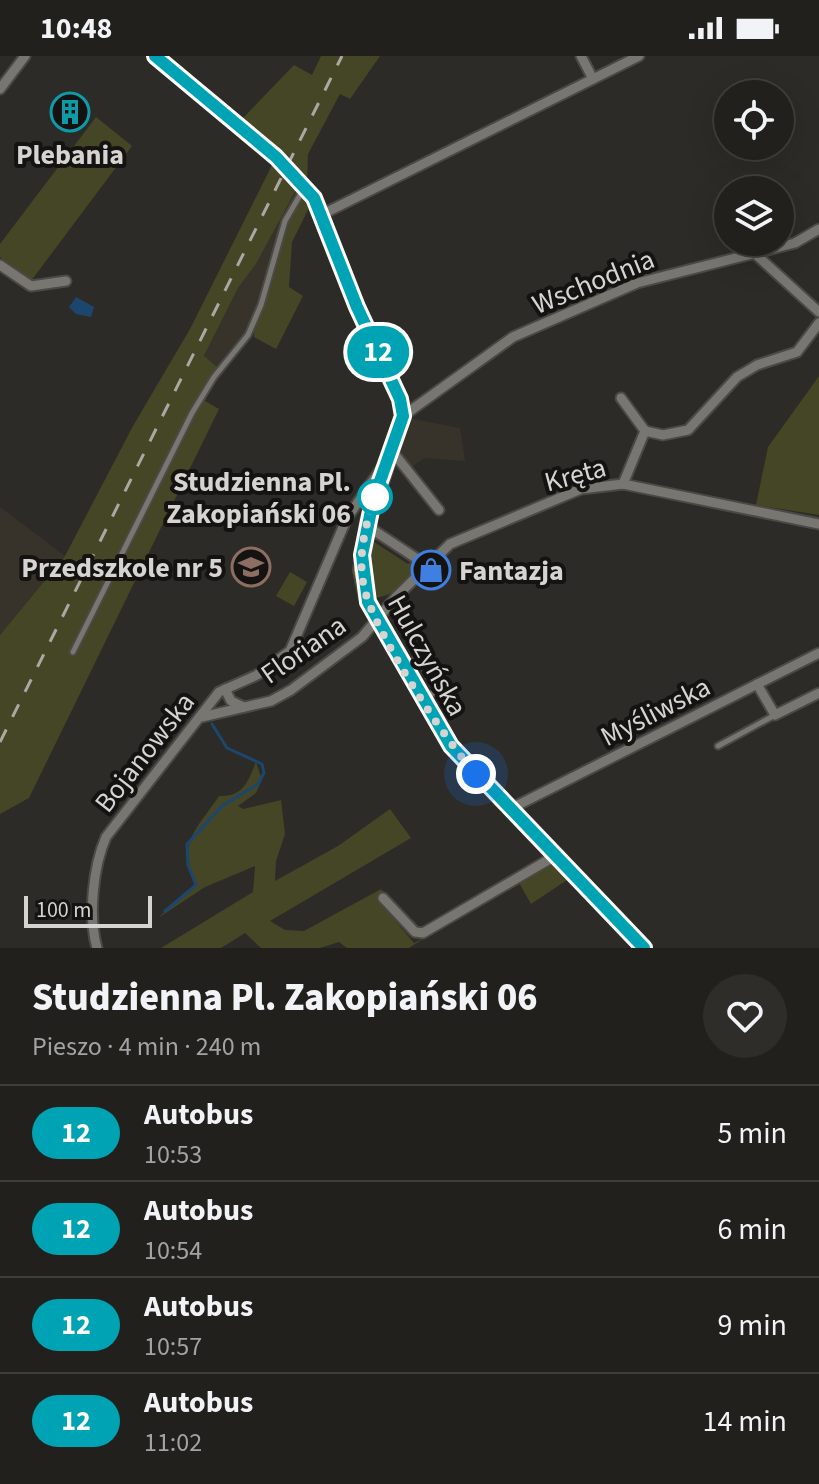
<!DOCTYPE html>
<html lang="pl">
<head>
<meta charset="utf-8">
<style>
  :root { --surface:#22201d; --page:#2e2d2a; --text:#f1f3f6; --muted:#a2a3a4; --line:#3f3e3b }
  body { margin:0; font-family:"Source Sans 3",sans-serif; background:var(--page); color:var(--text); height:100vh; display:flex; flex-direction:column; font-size:30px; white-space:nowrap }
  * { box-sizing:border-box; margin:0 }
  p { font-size:26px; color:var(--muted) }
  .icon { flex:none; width:44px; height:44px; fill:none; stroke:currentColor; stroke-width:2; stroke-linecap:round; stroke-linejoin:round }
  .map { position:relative; height:892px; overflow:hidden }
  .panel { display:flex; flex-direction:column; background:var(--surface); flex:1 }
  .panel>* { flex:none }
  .badge { padding:0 16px; border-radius:26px; font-size:28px; line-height:52px }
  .fabs { position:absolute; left:714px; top:24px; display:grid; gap:16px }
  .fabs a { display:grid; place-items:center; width:80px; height:80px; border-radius:50%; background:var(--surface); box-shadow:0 8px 32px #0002,0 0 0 2px var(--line); font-size:40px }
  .scale { position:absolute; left:24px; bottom:20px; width:128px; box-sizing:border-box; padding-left:8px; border:4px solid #d5d4d1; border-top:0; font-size:22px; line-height:28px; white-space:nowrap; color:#d5d4d1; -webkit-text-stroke:6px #141312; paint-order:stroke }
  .you { position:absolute; width:40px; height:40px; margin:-20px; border:6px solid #fff; border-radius:50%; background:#1a73e8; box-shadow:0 0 0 12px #1a73e833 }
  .map>.badge { position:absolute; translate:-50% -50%; box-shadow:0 0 0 4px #fff }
  .round { display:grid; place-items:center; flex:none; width:84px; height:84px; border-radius:42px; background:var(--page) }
  .summary { display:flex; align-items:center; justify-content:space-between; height:136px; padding:0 32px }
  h1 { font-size:38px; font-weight:800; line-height:60px }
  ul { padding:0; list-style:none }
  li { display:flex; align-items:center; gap:24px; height:96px; padding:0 32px; border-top:2px solid var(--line) }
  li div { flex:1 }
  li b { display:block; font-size:30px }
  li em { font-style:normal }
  li .badge { min-width:88px; font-weight:700; text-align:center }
  .status { display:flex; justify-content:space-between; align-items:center; height:56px; padding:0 40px; background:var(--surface); direction:ltr }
  .status svg { height:22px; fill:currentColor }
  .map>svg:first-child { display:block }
  .built { fill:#38332a }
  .green { fill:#444625 }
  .water { fill:#1d466e }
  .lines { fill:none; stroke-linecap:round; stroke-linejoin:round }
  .stream { stroke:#1d466e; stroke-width:3 }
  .lane-casing { stroke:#4b4946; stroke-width:9 }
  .street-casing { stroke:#4b4946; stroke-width:13 }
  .primary-casing { stroke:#4b4946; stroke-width:18 }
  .lane { stroke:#787671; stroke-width:5 }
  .street { stroke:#787671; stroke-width:9 }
  .primary { stroke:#a98e3e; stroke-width:14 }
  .rail { stroke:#a9a8a5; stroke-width:3; stroke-dasharray:14 14; stroke-linecap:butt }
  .line-casing { stroke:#fff; stroke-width:18 }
  .line { stroke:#00a3b4; stroke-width:12 }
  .walk { stroke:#d5d4d1; stroke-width:8; stroke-dasharray:0 14.4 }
  .stop-dot { fill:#fff; stroke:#00a3b4; stroke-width:4 }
  .labels { text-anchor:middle; stroke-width:8; stroke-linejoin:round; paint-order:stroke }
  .poi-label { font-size:28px; font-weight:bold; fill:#d5d4d1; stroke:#141312 }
  .street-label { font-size:28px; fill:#d5d4d1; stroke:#141312 }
  .stop-label { font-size:28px; font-weight:bold; fill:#d5d4d1; stroke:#141312; text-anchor:end }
</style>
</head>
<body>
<div class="status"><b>10:48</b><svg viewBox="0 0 49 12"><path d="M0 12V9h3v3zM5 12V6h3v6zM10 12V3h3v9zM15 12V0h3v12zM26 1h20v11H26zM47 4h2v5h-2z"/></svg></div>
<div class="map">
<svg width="819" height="892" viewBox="0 0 819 892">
  <rect width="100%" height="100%" fill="#2d2b27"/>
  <!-- built -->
  <g class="built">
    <polygon points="297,132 300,135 283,166 257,248 242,283 218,312 204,301 238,232 256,208"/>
    <polygon points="408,362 460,372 465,405 424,402 408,414 397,399"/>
    <polygon points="0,451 65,500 0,579"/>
  </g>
  <!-- green -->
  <g class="green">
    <polygon points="321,0 380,0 350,43 340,38 308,98 307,126 276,90 242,63 294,9 312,19"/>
    <polygon points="96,61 132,90 31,225 0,201 0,188"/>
    <polygon points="273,107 297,132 256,208 238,232 204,300 218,312 205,345 219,353 29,742 0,758 0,579 65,500 133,370 190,273"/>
    <path d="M300 135 311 148 292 186 289 231 303 240 276 293 254 281C254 264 264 246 269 229L264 228 283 166Z"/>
    <polygon points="819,320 819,459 756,449 768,391"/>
    <path d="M371 484 408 508 412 505 419 510C407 522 393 543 374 541L370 525Z"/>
    <polygon points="290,516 307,526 294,550 276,540"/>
    <path d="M256 706 262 724 256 737 238 750 243 753 281 744 285 778 276 805 275 825 338 790 390 753 411 782 270 865 285 874 304 875 381 833 386 838 379 845 414 887 426 881 409 892H347L339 886 320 892H261L245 877 221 892H161L253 836 255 810 205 831 158 862 195 828C176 788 197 773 219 740 244 741 248 725 256 706Z"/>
    <polygon points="551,807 567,824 531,848 518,825"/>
  </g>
  <!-- water -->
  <polygon class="water" points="76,241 94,251 91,261 76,258 69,251"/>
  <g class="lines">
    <!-- stream -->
    <polyline class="stream" points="165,855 196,829 188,809 187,788 222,750 258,728 264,717 262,708 227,692 212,668"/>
    <!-- lane casing -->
    <g class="lane-casing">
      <g id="lane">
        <polyline points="73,596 192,357 214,321 248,279 261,249 285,165 303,134"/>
        <polyline points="408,608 419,602 437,635 426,641"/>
        <polyline points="718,690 775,659"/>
      </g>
    </g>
    <!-- street casing -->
    <g class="street-casing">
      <g id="street">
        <polyline points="581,0 593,23"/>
        <polyline points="0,33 25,0"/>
        <polyline points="323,158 639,0"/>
        <polyline points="752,195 819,256"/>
        <polyline points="0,209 31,230 66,225"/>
        <polyline points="621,342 645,375 623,428"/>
        <polyline points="403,360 513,281 637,227 795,187 819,173"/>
        <polyline points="645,375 663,379 688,374 737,321 757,309 797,296 819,267"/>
        <polyline points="392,395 439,454"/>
        <polyline points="367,470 428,510"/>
        <polyline points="757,628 775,659 819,637"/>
        <polyline points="225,633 231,645 244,651"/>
        <polyline points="202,661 271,645 291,634 362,581 396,541 450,488 581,433 623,428 819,468"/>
        <polyline points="510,753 819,597"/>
        <polyline points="383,842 415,876 423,877 555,800"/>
        <path d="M97 892C88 860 93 811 106 781L219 636 257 619 290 595 347 462 381 413"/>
      </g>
    </g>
    <!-- primary casing -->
    <g class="primary-casing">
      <polyline id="primary" points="155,0 276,101 314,142 357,251 400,343 403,360 368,465 361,514 368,546 451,690 644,892"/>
    </g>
    <!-- lane -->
    <use href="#lane" class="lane"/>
    <!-- street -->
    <use href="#street" class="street"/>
    <!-- primary -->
    <use href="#primary" class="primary"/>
    <!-- rail -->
    <polyline class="rail" points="0,686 342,0"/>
  </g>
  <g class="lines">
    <!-- line casing -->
    <g class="line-casing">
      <polyline id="line" points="155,0 276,101 314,142 357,251 400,343 403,360 373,445 362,499 368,546 451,690 644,892"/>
    </g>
    <!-- line -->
    <use href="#line" class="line"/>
    <!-- walk -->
    <path class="walk" d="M375 441C366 467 358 498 363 526 369 569 445 685 476 718"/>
  </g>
  <!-- icons -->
  <defs>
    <g id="building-ring" transform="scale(2)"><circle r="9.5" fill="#141312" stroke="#0f9aa8" stroke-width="1.5"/><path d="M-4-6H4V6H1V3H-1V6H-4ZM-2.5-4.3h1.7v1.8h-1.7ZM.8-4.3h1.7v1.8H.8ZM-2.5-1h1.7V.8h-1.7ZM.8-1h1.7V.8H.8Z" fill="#0f9aa8"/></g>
    <g id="school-ring" transform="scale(2)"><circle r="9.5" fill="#141312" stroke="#8d6e63" stroke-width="1.5"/><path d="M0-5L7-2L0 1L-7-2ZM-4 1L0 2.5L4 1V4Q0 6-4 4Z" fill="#8d6e63"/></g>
    <g id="shop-ring" transform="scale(2)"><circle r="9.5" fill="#141312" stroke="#3f7fe0" stroke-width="1.5"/><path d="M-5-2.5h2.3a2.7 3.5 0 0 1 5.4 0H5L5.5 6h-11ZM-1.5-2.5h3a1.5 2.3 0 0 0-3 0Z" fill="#3f7fe0"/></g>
  </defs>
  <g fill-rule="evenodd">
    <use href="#building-ring" x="70" y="56"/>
    <use href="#school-ring" x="251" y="511"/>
    <use href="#shop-ring" x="431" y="514"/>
  </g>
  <!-- markers -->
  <circle class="stop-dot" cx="375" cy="441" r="16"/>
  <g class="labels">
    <!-- poi labels -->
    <g class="poi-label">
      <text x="70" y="108">Plebania</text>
      <text x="223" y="521" text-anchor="end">Przedszkole nr 5</text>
      <text x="459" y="524" text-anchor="start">Fantazja</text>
    </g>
    <!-- street labels -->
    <g class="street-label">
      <text transform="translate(593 225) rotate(-22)" y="10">Wschodnia</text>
      <text transform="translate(575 418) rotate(-15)" y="10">Kręta</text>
      <text transform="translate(303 593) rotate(-35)" y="10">Floriana</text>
      <text transform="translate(428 599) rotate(61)" y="10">Hulczyńska</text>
      <text transform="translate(655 655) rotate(-27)" y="10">Myśliwska</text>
      <text transform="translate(144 696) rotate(-52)" y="10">Bojanowska</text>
    </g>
    <!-- stop labels -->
    <g class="stop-label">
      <text x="351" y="435">Studzienna Pl.<tspan x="351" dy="32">Zakopiański 06</tspan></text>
    </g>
  </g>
</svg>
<div class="fabs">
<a><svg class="icon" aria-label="locate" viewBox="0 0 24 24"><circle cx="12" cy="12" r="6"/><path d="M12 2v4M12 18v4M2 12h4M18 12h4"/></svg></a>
<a><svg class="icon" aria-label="layers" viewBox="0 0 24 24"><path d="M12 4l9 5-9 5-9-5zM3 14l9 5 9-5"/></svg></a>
</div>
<div class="scale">100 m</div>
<div class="you" style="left:476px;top:718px"></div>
<b class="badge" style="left:378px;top:296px;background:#00a3b4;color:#fff">12</b>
</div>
<section class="panel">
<div class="summary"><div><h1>Studzienna Pl. Zakopiański 06</h1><p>Pieszo · 4 min · 240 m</p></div><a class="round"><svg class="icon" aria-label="heart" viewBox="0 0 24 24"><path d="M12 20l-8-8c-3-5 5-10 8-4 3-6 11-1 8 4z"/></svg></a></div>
<ul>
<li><span class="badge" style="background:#00a3b4;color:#fff">12</span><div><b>Autobus</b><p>10:53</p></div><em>5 min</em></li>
<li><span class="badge" style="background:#00a3b4;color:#fff">12</span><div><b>Autobus</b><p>10:54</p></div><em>6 min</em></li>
<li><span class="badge" style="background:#00a3b4;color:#fff">12</span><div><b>Autobus</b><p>10:57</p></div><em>9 min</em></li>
<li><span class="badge" style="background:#00a3b4;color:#fff">12</span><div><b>Autobus</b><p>11:02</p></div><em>14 min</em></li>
</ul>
</section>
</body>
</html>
